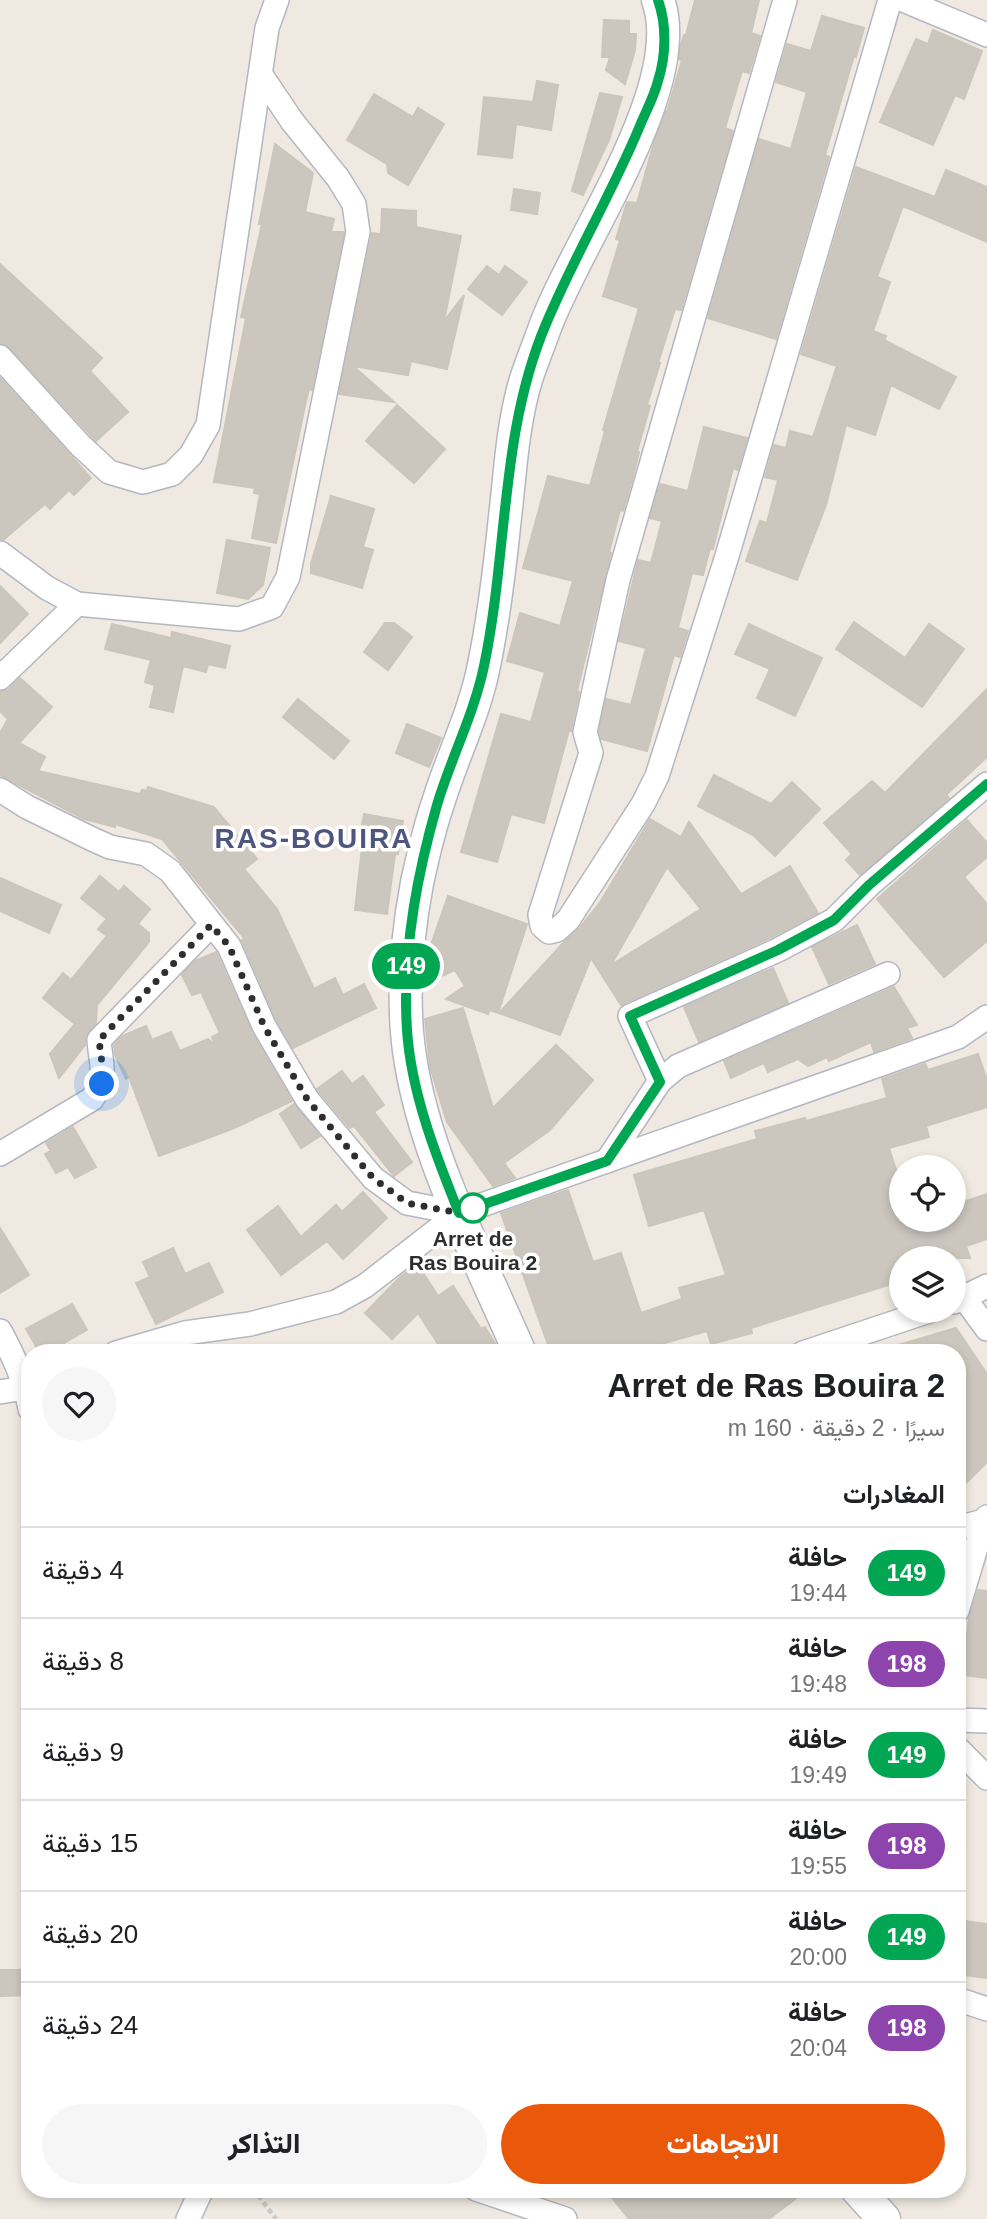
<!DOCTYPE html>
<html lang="ar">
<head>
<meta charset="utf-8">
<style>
  :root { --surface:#fff; --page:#f6f6f6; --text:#202124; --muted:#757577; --line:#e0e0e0; --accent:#ea580c }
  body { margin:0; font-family:Helvetica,Vazirmatn,sans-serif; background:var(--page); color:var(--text); direction:rtl; height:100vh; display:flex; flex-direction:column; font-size:26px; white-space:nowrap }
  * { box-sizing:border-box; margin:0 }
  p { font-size:23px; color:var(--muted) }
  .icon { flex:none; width:38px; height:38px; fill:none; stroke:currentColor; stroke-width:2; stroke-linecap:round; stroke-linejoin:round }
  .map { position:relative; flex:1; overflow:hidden; direction:ltr }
  .drawer { position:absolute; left:21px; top:1344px; width:945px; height:854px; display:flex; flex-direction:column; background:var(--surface); border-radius:28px; box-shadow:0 4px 10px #0003; direction:rtl }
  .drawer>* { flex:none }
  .badge { padding:0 14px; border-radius:23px; font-size:24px; line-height:46px }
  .buttons { position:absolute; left:889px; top:1155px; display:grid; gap:14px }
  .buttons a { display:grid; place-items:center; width:77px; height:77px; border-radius:50%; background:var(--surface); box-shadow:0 4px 10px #0003; font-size:35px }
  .you { position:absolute; width:35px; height:35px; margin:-18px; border:5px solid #fff; border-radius:50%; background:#1a73e8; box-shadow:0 0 0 10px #1a73e833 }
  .map>.badge { position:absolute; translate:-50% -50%; box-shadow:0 0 0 4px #fff }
  h2 { padding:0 21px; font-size:26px; line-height:63px }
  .round { display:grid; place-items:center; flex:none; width:74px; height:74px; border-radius:37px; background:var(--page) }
  .summary { display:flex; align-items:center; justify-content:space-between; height:119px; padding:0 21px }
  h1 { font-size:33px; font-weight:800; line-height:52px }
  .button { display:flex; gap:14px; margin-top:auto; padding:14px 21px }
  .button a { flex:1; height:80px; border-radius:42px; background:var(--accent); color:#fff; font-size:28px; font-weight:800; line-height:80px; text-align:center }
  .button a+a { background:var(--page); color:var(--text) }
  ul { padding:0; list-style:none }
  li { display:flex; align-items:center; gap:21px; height:91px; padding:0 21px; border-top:2px solid var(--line) }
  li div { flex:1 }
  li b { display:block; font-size:26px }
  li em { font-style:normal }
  li .badge { min-width:77px; font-weight:700; text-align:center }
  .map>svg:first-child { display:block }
  .building { fill:#cbc7bf; stroke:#cbc5ba; stroke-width:2; fill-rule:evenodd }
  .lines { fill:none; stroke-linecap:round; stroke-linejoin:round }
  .street-casing { stroke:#b4b7c1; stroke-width:26 }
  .secondary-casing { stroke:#b4b7c1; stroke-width:35 }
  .path { stroke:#c9c9c9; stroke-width:4.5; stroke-dasharray:5 3.5; stroke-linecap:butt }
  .street { stroke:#fff; stroke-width:23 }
  .secondary { stroke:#fff; stroke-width:32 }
  .line-casing { stroke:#fff; stroke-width:16 }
  .line { stroke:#00a651; stroke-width:10 }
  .walk { stroke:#2e2e2e; stroke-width:7; stroke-dasharray:0 12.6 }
  .stop-dot { fill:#fff; stroke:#00a651; stroke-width:3.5 }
  .labels { text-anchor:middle; stroke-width:7; stroke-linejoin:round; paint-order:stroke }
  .stop-label { font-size:21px; font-weight:bold; fill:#2e2e2e; stroke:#fff }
  .district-label { font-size:28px; font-weight:bold; letter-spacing:2px; fill:#4d5680; stroke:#fff }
</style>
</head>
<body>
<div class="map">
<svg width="987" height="2219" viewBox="0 0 987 2219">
  <rect width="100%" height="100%" fill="#efe9e1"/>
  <!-- building -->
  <g class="building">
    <polygon points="695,0 759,0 751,33 760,36 749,73 742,71 725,128 733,131 681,310 675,309 658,363 660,363 647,405 650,406 637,452 639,452 633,477 623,511 620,510 609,552 611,553 577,691 579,692 571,731 569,730 544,823 511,814 497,862 461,852 501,714 531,722 545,672 507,661 520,613 560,626 573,581 523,568 548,476 590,486 605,431 603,430 639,308 603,296 620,240 616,239 627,202 637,203 655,139 666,111 667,112 682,60 678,59 680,47 684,35 686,35"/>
    <polygon points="822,16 864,28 856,57 854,56 825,155 829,157 776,339 708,318 759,139 791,149 807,92 776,82 787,44 811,51"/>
    <polygon points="604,20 629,21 629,34 636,34 635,50 625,84 606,70 610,57 602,57"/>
    <polygon points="933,30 982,51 964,99 955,95 933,145 880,122 916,39 928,44"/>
    <polygon points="537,81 558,85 551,130 516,124 512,158 478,154 484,97 533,102"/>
    <polygon points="600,93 622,97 609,140 583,195 572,191"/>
    <polygon points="374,94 413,117 418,108 444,124 408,185 388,173 387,164 347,140"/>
    <polygon points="275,144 313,173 305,212 334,219 331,232 344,232 312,390 309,389 306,401 276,543 252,538 260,494 254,493 255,488 214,482 246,318 241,317 262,224 259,224"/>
    <polygon points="856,167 935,197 946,170 987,187 987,242 903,206 877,277 890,282 873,331 886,336 884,340 956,377 939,409 891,385 875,435 846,425 826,505 797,580 746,561 760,521 767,523 778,480 765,477 774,445 786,448 790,431 813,437 837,366 801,354"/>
    <polygon points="514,189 540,193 537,214 511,210"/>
    <polygon points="382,209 416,211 416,227 461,236 444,321 464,295 447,369 411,361 408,375 353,366 394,402 339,394 372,233 381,234"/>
    <polygon points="0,264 102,358 90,371 128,412 96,441 10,348 0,343"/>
    <polygon points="487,266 499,275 505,266 527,282 502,315 468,289"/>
    <polygon points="0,378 91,478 74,495 69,490 50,509 45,504 3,540 0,539"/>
    <polygon points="397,405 445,449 414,483 366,441"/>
    <polygon points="704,427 747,438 738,470 733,468 713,549 710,548 703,575 692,573 678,628 688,631 680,657 674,655 647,751 601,739 599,732 606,699 631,705 646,648 619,641 638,560 651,563 662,521 650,518 660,484 688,491"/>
    <polygon points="331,496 374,509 363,547 373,550 362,588 311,573 311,564"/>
    <polygon points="227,540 270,548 263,585 248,599 217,593"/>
    <polygon points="0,586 28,614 0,643"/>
    <polygon points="854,622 905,658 929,624 964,649 922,707 836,649"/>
    <polygon points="385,623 394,623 412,637 388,670 364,652"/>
    <polygon points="112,624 171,638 172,632 230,646 225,668 208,664 206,672 183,666 173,712 150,707 155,685 145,682 151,660 105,649"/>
    <polygon points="749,624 822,658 795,716 757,698 770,669 735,654"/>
    <polygon points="20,678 52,707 19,743 45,757 38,771 140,794 142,790 147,791 148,787 214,807 257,859 244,869 277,909 314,989 335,978 343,995 364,984 376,1008 293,1048 276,1020 242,940 245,939 162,839 115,824 115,827 84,819 0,775 0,733 8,719 0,711 0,692 9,689"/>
    <polygon points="987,689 987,757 946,795 949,798 860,875 846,860 852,854 824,823 872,781 885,793"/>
    <polygon points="298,699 349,741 334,759 283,717"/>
    <polygon points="407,724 441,738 429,767 396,753"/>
    <polygon points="714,775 771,804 792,782 820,809 775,856 753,835 698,806"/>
    <polygon points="364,814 403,821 398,854 395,854 387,914 355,910 362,848 358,847"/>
    <path d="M650 819 681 837 689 822 741 894 790 866 818 913 772 937 621 1005 591 958 560 1035 499 1013 564 942 578 930 599 904ZM667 867 701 909 611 965Z"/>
    <polygon points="967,820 987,843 987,857 964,877 987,904 987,941 944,977 877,899"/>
    <polygon points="100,876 119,892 124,886 150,909 138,924 149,933 149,942 97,1005 96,1023 86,1035 85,1045 59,1078 50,1054 75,1024 43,998 63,973 71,980 107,936 98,929 107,919 81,898"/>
    <polygon points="0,878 61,905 49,933 0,911"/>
    <polygon points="448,896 527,924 498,1013 490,1010 488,1014 446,999 465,986 455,970 424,984 425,962"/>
    <polygon points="857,925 875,964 829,984 812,947"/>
    <polygon points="216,952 252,1033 292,1101 232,1129 159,1156 129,1077 126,1079 115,1055 114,1045 122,1036 146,1026 152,1040 171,1032 180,1051 208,1039 216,1046 212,1037 220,1033 201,992 192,995 182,975 195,961"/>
    <polygon points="773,968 788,1003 699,1042 684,1007"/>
    <polygon points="894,987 917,1025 907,1028 912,1038 874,1052 871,1042 829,1061 827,1057 808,1066 798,1059 768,1072 764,1063 731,1078 724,1061"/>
    <polygon points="463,1008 493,1108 556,1045 593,1080 550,1130 504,1163 515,1178 493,1186 447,1122 430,1067 425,1019"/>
    <polygon points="978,1054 987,1080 987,1107 926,1126 929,1137 889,1148 901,1186 901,1220 954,1220 954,1205 987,1194 987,1239 966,1246 970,1258 901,1258 901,1281 751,1328 752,1333 711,1344 707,1331 661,1344 664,1353 551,1353 501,1213 568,1190 593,1262 621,1253 641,1313 682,1299 679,1288 726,1275 704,1210 649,1226 634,1175 757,1139 755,1131 805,1118 806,1121 887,1098 882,1079 925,1064 928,1070"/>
    <polygon points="342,1071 352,1084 363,1076 384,1105 374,1112 412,1162 394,1176 354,1126 350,1128 317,1089"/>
    <polygon points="294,1104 320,1136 301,1148 280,1114"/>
    <polygon points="73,1127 96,1167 75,1178 68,1167 56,1173 45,1154 51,1151 46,1143"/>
    <polygon points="363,1192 387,1218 343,1259 327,1241 281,1275 247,1230 278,1206 301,1237 336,1205 342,1212"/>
    <polygon points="0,1228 29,1275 0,1293"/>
    <polygon points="173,1248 185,1274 209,1263 223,1292 156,1324 136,1283 150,1277 143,1262"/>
    <polygon points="418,1265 438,1296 453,1286 481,1329 485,1327 496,1345 493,1347 496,1353 444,1353 418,1313 392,1339 365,1313 401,1276"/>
    <polygon points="72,1304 87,1330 64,1343 69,1353 40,1353 26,1329"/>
    <polygon points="956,1328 987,1374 987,1462 957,1492 957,1353 893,1353 892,1347"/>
    <polygon points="978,1590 987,1591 987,1678 962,1675 969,1617"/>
    <polygon points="957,1920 987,1924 987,1978 957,1974"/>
    <polygon points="0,1970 30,1970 30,1995 0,1996"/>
    <polygon points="605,2189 808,2189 769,2219 629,2219"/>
  </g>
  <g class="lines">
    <!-- street casing -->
    <g class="street-casing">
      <g id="street">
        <polyline points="785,0 618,580 585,732 591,753 540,915 542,926 549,932 557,930 568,920 643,804 657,776 727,556 890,0"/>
        <polyline points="903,0 987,35"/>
        <polyline points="0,357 80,445 109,472 143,482 172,474 191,455 208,425 267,28 277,0"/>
        <polyline points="0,553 47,588 77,604 239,619 272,607 288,577 358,232 354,204 338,178 292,121 261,75"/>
        <polyline points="0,678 77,604"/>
        <polyline points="0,790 27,807 92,839 110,847 146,854 170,871 229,946 264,1026 307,1099 373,1178 407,1203 459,1213"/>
        <polyline points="660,1081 630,1016 778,950 834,920 869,885 987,784"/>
        <path d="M0 1154 92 1099C108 1075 101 1067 99 1040L211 925"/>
        <polyline points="607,1161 660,1081 678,1066 888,974"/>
        <polyline points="965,1299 987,1329"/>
        <polyline points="954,1302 987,1286"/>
        <path d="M0 1331C14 1357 25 1381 30 1409"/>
        <polyline points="116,1353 185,1333 250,1324 336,1302 365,1286 459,1213 958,1037 987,1017"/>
        <polyline points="803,1353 929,1311"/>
        <polyline points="0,1392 30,1387"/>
        <polyline points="957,1528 984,1521"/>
        <polyline points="957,1611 984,1521 987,1517"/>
        <polyline points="957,1720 987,1721"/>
        <polyline points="957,1748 987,1778"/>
        <polyline points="957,1999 987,2009"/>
        <polyline points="476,2189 565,2219"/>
        <polyline points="188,2219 202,2189"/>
      </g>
    </g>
    <!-- secondary casing -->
    <g class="secondary-casing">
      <g id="secondary">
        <path d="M520 1353C477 1253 416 1141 407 1032 403 982 408 931 417 883 423 855 430 826 439 800 453 755 475 712 484 665 494 617 500 566 505 517 510 475 512 432 523 390 528 370 537 350 544 330 574 245 689 87 658 0"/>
        <polyline points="857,2189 884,2219"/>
      </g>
    </g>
    <!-- path -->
    <polyline class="path" points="253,2189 276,2219"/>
    <!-- street -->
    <use href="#street" class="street"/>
    <!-- secondary -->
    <use href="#secondary" class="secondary"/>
  </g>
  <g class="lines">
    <!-- line casing -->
    <g class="line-casing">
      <path id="line" d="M658 0C667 25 666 56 658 81 654 97 645 113 639 128 611 195 574 257 546 324 500 432 508 552 484 666 474 714 451 758 437 805 416 878 402 954 407 1030 411 1092 436 1156 459 1213L607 1161 660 1082 630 1016 778 950 834 920 869 885 987 784"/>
    </g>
    <!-- line -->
    <use href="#line" class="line"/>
    <!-- walk -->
    <polyline class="walk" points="102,1084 103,1071 99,1040 211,925 229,946 264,1026 307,1099 373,1178 407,1203 459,1213 484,1204 473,1208"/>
  </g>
  <!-- markers -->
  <circle class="stop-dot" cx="473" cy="1208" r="14"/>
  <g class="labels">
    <!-- stop labels -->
    <g class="stop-label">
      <text x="473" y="1246">Arret de<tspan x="473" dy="24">Ras Bouira 2</tspan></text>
    </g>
    <!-- district labels -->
    <g class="district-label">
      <text x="314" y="848">RAS-BOUIRA</text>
    </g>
  </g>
</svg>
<div class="buttons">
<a><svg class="icon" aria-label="locate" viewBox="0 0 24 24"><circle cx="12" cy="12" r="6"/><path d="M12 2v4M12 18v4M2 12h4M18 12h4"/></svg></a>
<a><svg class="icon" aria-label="layers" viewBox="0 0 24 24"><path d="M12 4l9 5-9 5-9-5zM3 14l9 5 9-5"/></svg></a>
</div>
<div class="you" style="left:102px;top:1084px"></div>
<b class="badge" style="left:406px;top:966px;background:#00a651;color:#fff">149</b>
<section class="drawer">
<div class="summary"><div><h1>Arret de Ras Bouira 2</h1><p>سيرًا · 2 دقيقة · 160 m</p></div><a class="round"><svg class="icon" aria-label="heart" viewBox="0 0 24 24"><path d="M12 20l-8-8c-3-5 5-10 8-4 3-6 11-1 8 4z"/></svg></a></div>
<h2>المغادرات</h2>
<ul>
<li><span class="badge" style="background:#00a651;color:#fff">149</span><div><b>حافلة</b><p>19:44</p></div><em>4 دقيقة</em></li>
<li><span class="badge" style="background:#8e44ad;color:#fff">198</span><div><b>حافلة</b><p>19:48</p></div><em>8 دقيقة</em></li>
<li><span class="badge" style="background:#00a651;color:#fff">149</span><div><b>حافلة</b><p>19:49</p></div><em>9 دقيقة</em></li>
<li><span class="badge" style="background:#8e44ad;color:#fff">198</span><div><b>حافلة</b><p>19:55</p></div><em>15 دقيقة</em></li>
<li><span class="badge" style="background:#00a651;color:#fff">149</span><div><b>حافلة</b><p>20:00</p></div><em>20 دقيقة</em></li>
<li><span class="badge" style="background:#8e44ad;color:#fff">198</span><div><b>حافلة</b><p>20:04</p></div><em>24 دقيقة</em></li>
</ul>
<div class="button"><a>الاتجاهات</a><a>التذاكر</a></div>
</section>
</div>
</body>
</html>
